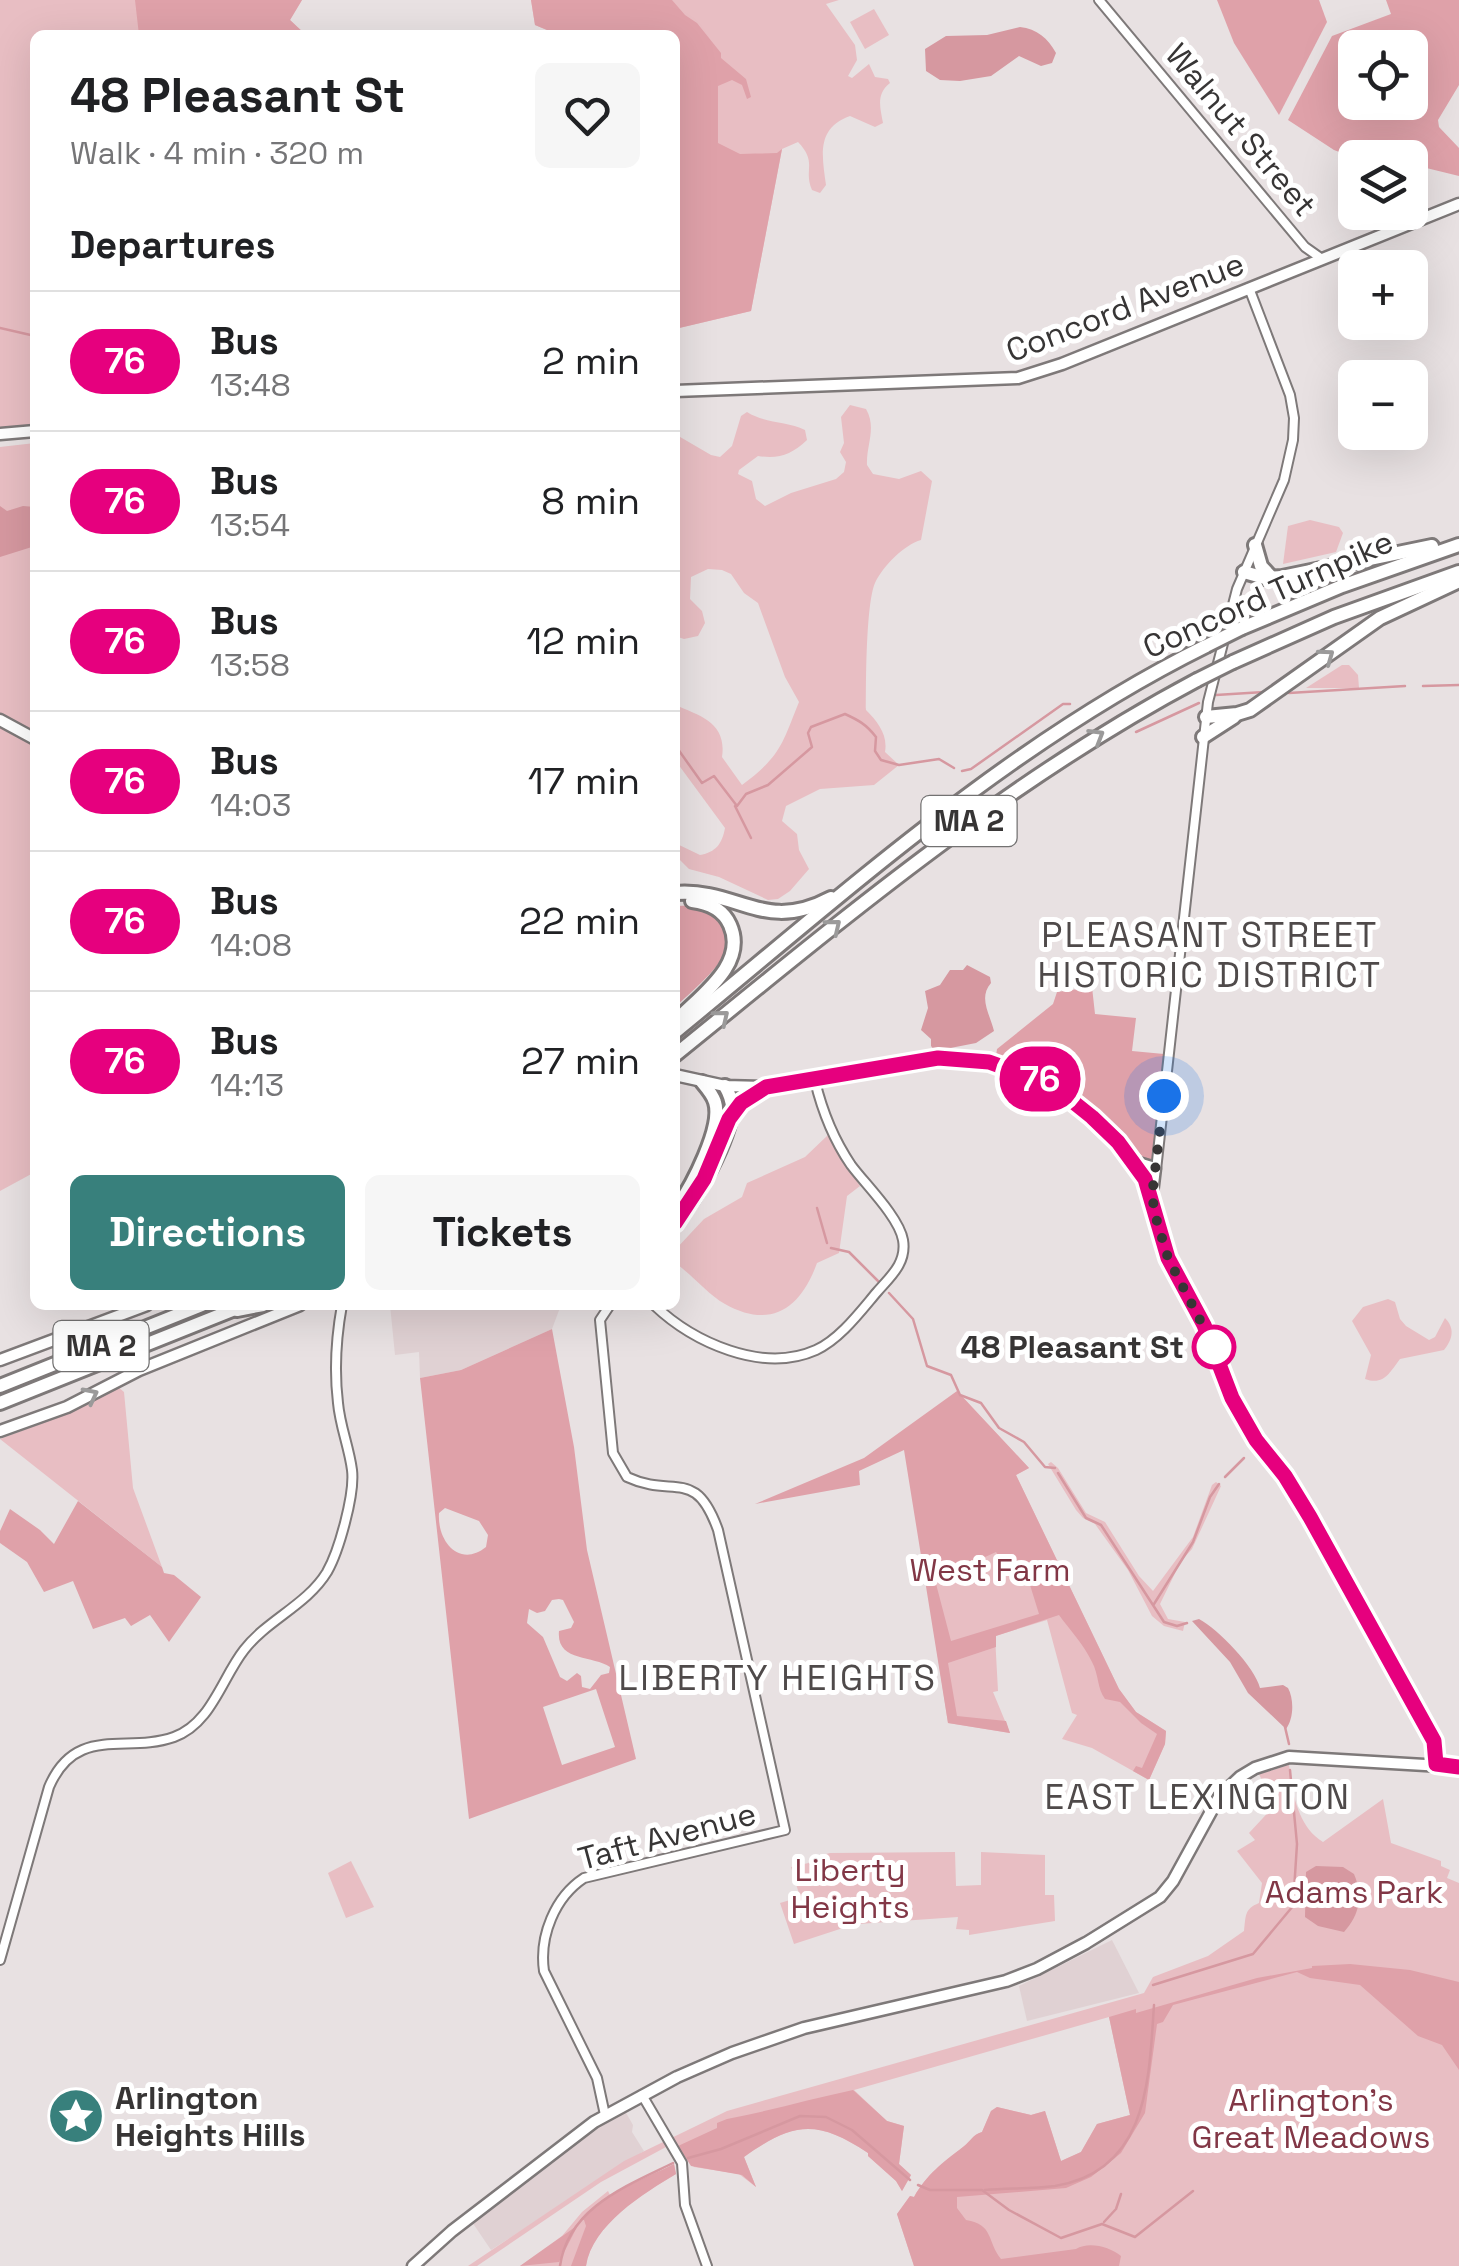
<!DOCTYPE html>
<html lang="en">
<head>
<meta charset="utf-8">
<style>
  :root { --surface:#fff; --page:#f6f6f6; --text:#202124; --muted:#757577; --line:#e0e0e0; --accent:#38807c }
  body { margin:0; font-family:"Space Grotesk",sans-serif; background:var(--page); color:var(--text); height:100vh; display:flex; flex-direction:column; font-size:38px; white-space:nowrap }
  * { box-sizing:border-box; margin:0 }
  p { font-size:32px; color:var(--muted) }
  .icon { flex:none; width:55px; height:55px; fill:none; stroke:currentColor; stroke-width:2; stroke-linecap:round; stroke-linejoin:round }
  .map { position:relative; flex:1; overflow:hidden }
  .details { position:absolute; left:30px; top:30px; width:650px; height:1280px; display:flex; flex-direction:column; background:var(--surface); border-radius:15px; box-shadow:0 10px 40px #0002 }
  .details>* { flex:none }
  .badge { padding:0 20px; border-radius:32px; font-size:35px; line-height:65px }
  .fabs { position:absolute; left:1338px; top:30px; display:grid; gap:20px }
  .fabs a { display:grid; place-items:center; width:90px; height:90px; border-radius:15px; background:var(--surface); box-shadow:0 10px 40px #0002; font-size:50px }
  .you { position:absolute; width:50px; height:50px; margin:-25px; border:8px solid #fff; border-radius:50%; background:#1a73e8; box-shadow:0 0 0 15px #1a73e833 }
  .map>.badge { position:absolute; translate:-50% -50%; box-shadow:0 0 0 5px #fff }
  h2 { padding:0 40px; font-size:38px; line-height:90px }
  .round { display:grid; place-items:center; flex:none; width:105px; height:105px; border-radius:15px; background:var(--page) }
  .summary { display:flex; align-items:center; justify-content:space-between; height:170px; padding:0 40px }
  h1 { font-size:48px; font-weight:800; line-height:75px }
  .button { display:flex; gap:20px; margin-top:auto; padding:20px 40px }
  .button a { flex:1; height:115px; border-radius:15px; background:var(--accent); color:#fff; font-size:40px; font-weight:800; line-height:115px; text-align:center }
  .button a+a { background:var(--page); color:var(--text) }
  ul { padding:0; list-style:none }
  li { display:flex; align-items:center; gap:30px; height:140px; padding:0 40px; border-top:2px solid var(--line) }
  li div { flex:1 }
  li b { display:block; font-size:38px }
  li em { font-style:normal }
  li .badge { min-width:110px; font-weight:700; text-align:center }
  .map>svg:first-child { display:block }
  .built { fill:#e0d1d3 }
  .green { fill:#e8bec3 }
  .forest { fill:#dfa1a9; fill-rule:evenodd }
  .water { fill:#d698a0 }
  .lines { fill:none; stroke-linecap:round; stroke-linejoin:round }
  .stream { stroke:#d698a0; stroke-width:2.5 }
  .minor-casing { stroke:#7e7979; stroke-width:12 }
  .major-casing { stroke:#7e7979; stroke-width:15 }
  .highway-casing { stroke:#7e7979; stroke-width:18 }
  .minor { stroke:#fff; stroke-width:8 }
  .major { stroke:#fff; stroke-width:10 }
  .highway { stroke:#fff; stroke-width:12 }
  .highway-bridge-casing { stroke:#7e7979; stroke-width:18; stroke-linecap:butt }
  .highway-bridge { stroke:#fff; stroke-width:12 }
  .oneway { stroke:#9b9a9a }
  .line-casing { stroke:#fff; stroke-width:22 }
  .line { stroke:#e6007e; stroke-width:15 }
  .walk { stroke:#373535; stroke-width:10; stroke-dasharray:0 18 }
  .stop-dot { fill:#fff; stroke:#e6007e; stroke-width:5 }
  .labels { text-anchor:middle; stroke-width:10; stroke-linejoin:round; paint-order:stroke }
  .shield { fill:#fff; stroke:#737272; stroke-width:2.5 }
  .shield-label { font-size:30px; font-weight:bold; fill:#373535 }
  .street-label { font-size:32px; fill:#373535; stroke:#fff }
  .stop-label { font-size:32px; font-weight:bold; fill:#373535; stroke:#fff; text-anchor:end }
  .park-label { font-size:32px; fill:#823746; stroke:#fff }
  .poi-label { font-size:32px; font-weight:bold; fill:#373535; stroke:#fff; text-anchor:start }
  .neighbourhood-label { font-size:35px; letter-spacing:2.5px; fill:#4f4a4a; stroke:#fff }
</style>
</head>
<body>
<div class="map">
<svg width="1459" height="2266" viewBox="0 0 1459 2266">
  <rect width="100%" height="100%" fill="#e8e1e2"/>
  <!-- built -->
  <g class="built">
    <polygon points="390,1305 561,1305 552,1329 461,1370 420,1378 419,1352 395,1355"/>
    <polygon points="1112,1940 1139,1993 1027,2021 1019,1986"/>
    <polygon points="625,2111 633,2125 632,2132 644,2151 491,2250 472,2222 586,2135"/>
  </g>
  <!-- green -->
  <g class="green">
    <polygon points="0,0 302,0 290,20 306,35 35,35 35,426 0,429"/>
    <path d="M531 0H839L826 4 855 45 857 60 848 76 852 78 869 64 875 77 888 79 890 83C876 94 880 107 883 123L875 127 850 116C816 128 822 156 826 185L820 193 812 190C803 169 818 163 798 142L782 149 751 311 675 329V35H559L535 25Z"/>
    <polygon points="874,9 889,35 865,49 850,22"/>
    <path d="M850 405 866 409C877 428 866 445 867 465L873 474 899 479 921 471 932 481 921 540C904 545 883 566 875 583 866 603 866 684 866 710 878 722 888 735 885 752L899 765 874 785 820 789 786 806 782 821 797 834 799 850 809 869 790 891 778 899 768 900 719 877 689 869 675 855V843L700 855C716 852 722 844 725 828L675 760V705C702 716 727 724 722 757L742 785C781 756 782 744 799 702L785 677 758 603 744 593 731 574 722 570 708 569 691 577 690 599 702 611 705 623 698 636 684 639 675 636V434L711 455 720 457 732 446 741 416 747 412C766 424 787 421 805 430L807 440C791 455 779 459 758 456L739 470 738 474 752 481 756 499 765 506 791 493 836 479 844 472 846 462 840 452 844 443 841 417Z"/>
    <polygon points="35,443 35,732 0,713 0,447"/>
    <polygon points="1310,520 1339,527 1343,533 1336,552 1283,564 1288,526"/>
    <polygon points="1342,665 1349,665 1358,675 1359,688 1306,688"/>
    <polygon points="0,726 35,745 35,1172 0,1191"/>
    <path d="M828 1135 860 1186 847 1196 839 1253 817 1263C801 1308 771 1330 725 1304 707 1294 694 1276 675 1263V1250L704 1219 742 1197 747 1183 805 1157Z"/>
    <path d="M1388 1299 1395 1302 1400 1319 1406 1326 1429 1340 1435 1337 1445 1318C1455 1328 1453 1339 1444 1350L1400 1359C1390 1372 1384 1386 1365 1379L1371 1355 1352 1321 1363 1307Z"/>
    <polygon points="118,1387 124,1392 133,1488 162,1567 0,1439 69,1413"/>
    <polygon points="957,1391 1029,1468 1016,1475 1119,1689 1136,1712 1166,1731 1165,1744 1149,1780 1092,1748 1062,1739 1077,1715 1072,1713 1047,1620 995,1636 998,1691 993,1692 1010,1733 948,1723 917,1521 998,1455"/>
    <polygon points="1051,1462 1058,1468 1086,1513 1105,1522 1139,1576 1153,1591 1193,1537 1212,1485 1216,1482 1221,1486 1192,1549 1181,1561 1160,1604 1168,1619 1185,1622 1183,1631 1164,1626 1152,1616 1128,1570 1095,1524 1083,1518 1076,1510 1048,1464"/>
    <path d="M1289 1765C1292 1791 1297 1826 1323 1842L1383 1799 1391 1843 1441 1861V1866L1450 1870 1447 1878 1459 1883V2266H914L897 2214 910 2196 914 2197C927 2174 943 2164 963 2147 971 2141 972 2135 982 2132L991 2111 997 2107 1031 2115 1045 2111 1061 2161 1081 2152 1097 2124 1130 2115 1109 2017 854 2090 887 2121 904 2126 899 2164 911 2175 902 2191 896 2181 868 2156V2153C817 2119 793 2122 744 2157L756 2187 739 2174 694 2167 678 2146 666 2147 601 2182 477 2266H468L624 2161 727 2111 1144 1993 1153 1977 1208 1956 1244 1931C1246 1916 1244 1909 1259 1903L1262 1883 1237 1851 1255 1840 1249 1833 1274 1806 1259 1774Z"/>
    <polygon points="955,1852 956,1886 981,1885 981,1852 1045,1855 1045,1895 1054,1895 1055,1921 969,1935 969,1930 956,1929 958,1917 844,1925 843,1928 794,1944 780,1903 800,1897 791,1867 826,1859 826,1854 830,1853"/>
    <polygon points="351,1861 374,1907 346,1918 328,1873"/>
    <path d="M674 2164 676 2174C644 2193 592 2225 586 2266H520L562 2236 582 2212 608 2191 611 2197Z"/>
  </g>
  <!-- forest -->
  <g class="forest">
    <polygon points="135,0 302,0 290,20 306,35 139,35"/>
    <polygon points="531,0 672,0 685,15 697,23 721,53 721,58 746,79 751,97 747,99 742,85 732,80 718,86 718,143 740,154 777,153 782,149 751,311 675,329 675,35 559,35 535,25"/>
    <polygon points="1217,0 1319,0 1327,22 1279,115 1234,43"/>
    <path d="M1386 0H1459V85L1438 120 1439 127 1459 148V176L1410 164V158H1355L1334 150 1288 120 1332 36 1391 14ZM1355 48H1410V102H1355Z"/>
    <path d="M675 906C683 906 691 905 699 906 720 910 733 935 724 955 717 970 688 995 675 1007Z"/>
    <polygon points="1092,987 1095,1014 1136,1018 1132,1051 1164,1054 1153,1158 1149,1162 1070,1092 1042,1075 996,1056 997,1049 1053,1004 1057,992"/>
    <path d="M552 1329 574 1447 587 1550 636 1759 469 1819 420 1378 461 1370ZM445 1508 479 1521 488 1535 486 1547C460 1568 437 1542 439 1513ZM559 1599 563 1600 574 1622 571 1628 559 1631C556 1662 593 1655 610 1667L609 1673 601 1675 590 1689 582 1687 581 1676 577 1673 567 1681 560 1677 543 1637 527 1623 529 1609 537 1613 545 1611 552 1600ZM596 1689 615 1747 562 1765 543 1707Z"/>
    <path d="M957 1391 1029 1468 1016 1475 1119 1689 1136 1712 1166 1731 1165 1744 1149 1780 1133 1771 1136 1766 1142 1768 1157 1734 1141 1723 1120 1702 1105 1699C1097 1688 1099 1675 1092 1662 1084 1645 1070 1630 1059 1615L996 1636V1647L948 1663 957 1716 1006 1721 1010 1733 948 1723 904 1450 859 1471 860 1485 755 1504 864 1458ZM996 1552 1009 1572 1030 1585 1039 1614 951 1641 935 1580Z"/>
    <polygon points="78,1501 162,1567 164,1573 174,1575 201,1597 169,1642 150,1615 131,1626 125,1618 93,1629 73,1581 44,1592 27,1562 0,1543 0,1531 10,1509 40,1530 54,1544"/>
    <path d="M1350 1964 1410 1970 1459 1982V2070L1442 2045 1418 2036 1360 1985 1310 1978 1297 1972 1173 2005 1163 2022 1157 2024 1145 2113 1121 2153 1091 2177 1066 2188 957 2197V2208L966 2220C994 2224 987 2242 1001 2259L1076 2249C1089 2241 1110 2247 1121 2256L1119 2266H914L897 2214 910 2196 914 2197C927 2174 942 2163 963 2147 971 2141 972 2135 982 2132L991 2111 997 2107 1031 2115 1045 2111 1061 2161 1081 2152 1097 2124 1130 2115 1109 2017 1136 2009V2013L1257 1978 1312 1968V1966Z"/>
    <path d="M853 2090 887 2121 904 2126 899 2164 911 2175 902 2191 896 2181 868 2156V2153C817 2119 793 2122 744 2157L756 2187 742 2175 691 2166 678 2146 717 2128V2123L727 2119C770 2111 810 2099 853 2090Z"/>
    <path d="M674 2164 676 2174C644 2193 592 2225 586 2266H571L586 2226 584 2220H580C603 2193 642 2180 674 2164Z"/>
    <polygon points="578,2225 559,2262 520,2266"/>
  </g>
  <!-- water -->
  <g class="water">
    <path d="M1020 27C1037 29 1048 38 1056 53L1052 63 1041 66 1019 56 991 76 960 81 940 80 926 71 925 49 946 36 987 35Z"/>
    <polygon points="0,506 7,511 23,506 35,507 35,546 0,557"/>
    <path d="M967 965 990 977 991 983C978 998 990 1014 994 1031L976 1043 935 1051 931 1046V1039L921 1030 928 1008 925 991 940 985 950 970H963Z"/>
    <path d="M1199 1619C1218 1629 1255 1667 1260 1688L1283 1685 1288 1688C1294 1699 1294 1718 1286 1729L1248 1693 1230 1662 1192 1621Z"/>
    <path d="M1316 1866 1343 1867 1354 1874C1363 1896 1360 1914 1344 1932L1318 1926 1305 1917 1306 1872Z"/>
  </g>
  <g class="lines">
    <!-- stream -->
    <g class="stream">
      <polyline points="0,328 35,336"/>
      <polyline points="1423,686 1459,685"/>
      <polyline points="1289,693 1405,686"/>
      <polyline points="1216,695 1264,692"/>
      <polyline points="1136,732 1199,703"/>
      <path d="M675 745 702 783 714 776 737 806 746 794 768 785 812 747 808 733 811 727 845 714C858 720 866 724 876 737L875 751 881 760 899 765 939 759 954 768"/>
      <polyline points="962,771 971,769 1063,704 1070,704"/>
      <polyline points="735,806 751,838"/>
      <polyline points="817,1208 827,1243"/>
      <polyline points="831,1248 849,1252 879,1282"/>
      <polyline points="889,1293 913,1319 927,1366 951,1375 960,1395 981,1403 999,1428 1024,1442 1045,1467 1055,1468"/>
      <polyline points="1058,1473 1086,1518 1101,1525 1164,1622 1177,1626 1187,1623"/>
      <polyline points="1225,1477 1244,1458"/>
      <polyline points="1154,1604 1193,1542 1210,1497 1219,1484"/>
      <polyline points="1285,1727 1289,1744"/>
      <polyline points="1153,1985 1253,1954 1293,1906 1297,1844 1290,1770"/>
      <polyline points="688,2158 721,2149 800,2116 826,2117 852,2130 910,2180"/>
      <polyline points="918,2185 930,2190 982,2190 1009,2210 1061,2238 1102,2224 1135,2237 1193,2191"/>
      <path d="M985 2190C1008 2188 1032 2189 1055 2186 1149 2171 1149 2078 1154 2005"/>
      <polyline points="1104,2222 1116,2209 1121,2194"/>
      <path d="M560 2266C568 2208 626 2186 673 2163"/>
    </g>
    <!-- minor casing -->
    <g class="minor-casing">
      <g id="minor">
        <polyline points="1099,0 1305,247 1322,259"/>
        <polyline points="1156,1170 1208,702 1237,589 1284,480 1293,440 1294,418 1290,395 1249,288"/>
        <path d="M654 1305C693 1342 762 1374 816 1350 840 1339 860 1312 877 1292 890 1277 907 1263 903 1240 899 1217 865 1184 851 1165 834 1140 822 1110 815 1081"/>
        <path d="M0 1960 49 1787C76 1724 126 1754 174 1737 211 1724 222 1678 244 1650 267 1620 307 1605 327 1572 339 1551 355 1494 352 1470 349 1447 340 1426 338 1403 334 1370 336 1338 342 1305"/>
        <polyline points="642,2095 682,2163 685,2205 707,2266"/>
        <path d="M605 2115 597 2078 544 1971C539 1936 555 1897 584 1878L785 1830 718 1530C695 1466 674 1499 627 1477L613 1453 600 1320 610 1305"/>
      </g>
    </g>
    <!-- major casing -->
    <g class="major-casing">
      <g id="major">
        <polyline points="675,391 1018,378 1062,364 1459,204"/>
        <polyline points="0,434 35,431"/>
        <polyline points="0,720 35,739"/>
        <polyline points="675,1075 725,1086 766,1087 914,1060 951,1059 989,1062 1051,1085 1092,1117 1118,1142 1145,1179 1168,1258 1205,1325 1231,1399 1256,1440 1285,1476 1310,1517 1434,1741 1436,1764"/>
        <polyline points="1135,1162 1155,1168 1152,1193"/>
        <polyline points="0,1360 147,1305"/>
        <polyline points="0,1431 67,1407 139,1370 300,1305"/>
        <polyline points="413,2266 452,2231 594,2122 677,2077 732,2053 804,2028 1006,1981 1037,1969 1086,1943 1160,1897 1173,1881 1219,1797 1240,1777 1255,1768 1289,1757 1459,1767"/>
      </g>
    </g>
    <!-- highway casing -->
    <g class="highway-casing">
      <g id="highway">
        <polyline points="1255,545 1261,566 1272,578"/>
        <polyline points="1244,572 1265,578 1282,577 1432,546"/>
        <polyline points="1242,628 1342,586 1459,545"/>
        <polyline points="1233,662 1334,617 1459,572"/>
        <polyline points="1206,717 1237,714 1250,710 1380,618 1459,581"/>
        <polyline points="1203,737 1234,717"/>
        <path d="M675 893C739 888 763 934 831 898"/>
        <path d="M675 1022C698 997 748 965 730 925 723 909 709 903 692 901"/>
        <path d="M675 1032C845 893 1008 744 1206 646"/>
        <path d="M675 1055C843 919 1005 782 1197 680"/>
        <polyline points="731,1117 743,1101 766,1087"/>
        <path d="M677 1207C692 1186 723 1127 715 1102 713 1095 707 1088 702 1082"/>
        <path d="M675 1223C697 1198 729 1142 732 1108 732 1099 729 1093 725 1086"/>
        <polyline points="237,1310 263,1305"/>
        <polyline points="0,1386 202,1305"/>
        <polyline points="0,1403 245,1305"/>
      </g>
    </g>
    <!-- minor -->
    <use href="#minor" class="minor"/>
    <!-- major -->
    <use href="#major" class="major"/>
    <!-- highway -->
    <use href="#highway" class="highway"/>
    <!-- highway-bridge casing -->
    <g class="highway-bridge-casing">
      <g id="highway-bridge">
        <polyline points="1206,646 1242,628"/>
        <polyline points="1197,680 1233,662"/>
      </g>
    </g>
    <!-- highway-bridge -->
    <use href="#highway-bridge" class="highway-bridge"/>
  </g>
  <!-- one-way arrows -->
  <defs><path id="oneway-chevron" d="M-2-3.5L2.5 0L-2 3.5" fill="none" stroke-width="1.6" stroke-linecap="round" stroke-linejoin="round" transform="scale(2.5)"/></defs>
  <g class="oneway">
    <use href="#oneway-chevron" transform="translate(1327 656) rotate(-36)"/>
    <use href="#oneway-chevron" transform="translate(1097 736) rotate(-31)"/>
    <use href="#oneway-chevron" transform="translate(834 926) rotate(-39)"/>
    <use href="#oneway-chevron" transform="translate(722 1017) rotate(-39)"/>
    <use href="#oneway-chevron" transform="translate(91 1395) rotate(-27)"/>
  </g>
  <g class="lines">
    <!-- line casing -->
    <g class="line-casing">
      <polyline id="line" points="675,1223 704,1179 729,1119 741,1103 766,1087 938,1058 989,1062 1052,1085 1092,1117 1118,1142 1145,1179 1168,1258 1204,1325 1232,1398 1256,1440 1285,1476 1310,1517 1434,1741 1436,1764 1459,1767"/>
    </g>
    <!-- line -->
    <use href="#line" class="line"/>
    <!-- walk -->
    <polyline class="walk" points="1164,1096 1152,1196 1156,1218 1168,1258 1214,1347"/>
  </g>
  <!-- icons -->
  <defs>
    <g id="sight-disc" transform="scale(2.875)"><circle r="9.5" fill="#38807c" stroke="#fff"/><path d="M0-6L1.8-2.2L6-1.7L2.9 1.2L3.7 5.4L0 3.3L-3.7 5.4L-2.9 1.2L-6-1.7L-1.8-2.2Z" fill="#fff"/></g>
  </defs>
  <g fill-rule="evenodd">
    <use href="#sight-disc" x="76" y="2116"/>
  </g>
  <!-- markers -->
  <circle class="stop-dot" cx="1214" cy="1347" r="20"/>
  <g class="labels">
    <!-- shield labels -->
    <g class="shield">
      <rect x="921.5" y="796" width="95" height="50" rx="8"/>
      <rect x="53.5" y="1321" width="95" height="50" rx="8"/>
    </g>
    <g class="shield-label">
      <text x="969" y="831">MA 2</text>
      <text x="101" y="1356">MA 2</text>
    </g>
    <!-- street labels -->
    <g class="street-label">
      <text transform="translate(1241 130) rotate(50)" y="11">Walnut Street</text>
      <text transform="translate(1125 307) rotate(-21)" y="11">Concord Avenue</text>
      <text transform="translate(1268 594) rotate(-24)" y="11">Concord Turnpike</text>
      <text transform="translate(667 1836) rotate(-15)" y="11">Taft Avenue</text>
    </g>
    <!-- stop labels -->
    <g class="stop-label">
      <text x="1184" y="1358">48 Pleasant St</text>
    </g>
    <!-- park labels -->
    <g class="park-label">
      <text x="990" y="1581">West Farm</text>
      <text x="850" y="1881">Liberty<tspan x="850" dy="37">Heights</tspan></text>
      <text x="1354" y="1903">Adams Park</text>
      <text x="1311" y="2111">Arlington's<tspan x="1311" dy="37">Great Meadows</tspan></text>
    </g>
    <!-- poi labels -->
    <g class="poi-label">
      <text x="115" y="2109">Arlington<tspan x="115" dy="37">Heights Hills</tspan></text>
    </g>
    <!-- neighbourhood labels -->
    <g class="neighbourhood-label">
      <text x="1210" y="947">PLEASANT STREET<tspan x="1210" dy="40">HISTORIC DISTRICT</tspan></text>
      <text x="778" y="1690">LIBERTY HEIGHTS</text>
      <text x="1198" y="1809">EAST LEXINGTON</text>
    </g>
  </g>
</svg>
<div class="fabs">
<a><svg class="icon" aria-label="locate" viewBox="0 0 24 24"><circle cx="12" cy="12" r="6"/><path d="M12 2v4M12 18v4M2 12h4M18 12h4"/></svg></a>
<a><svg class="icon" aria-label="layers" viewBox="0 0 24 24"><path d="M12 4l9 5-9 5-9-5zM3 14l9 5 9-5"/></svg></a>
<a>+</a>
<a>−</a>
</div>
<div class="you" style="left:1164px;top:1096px"></div>
<b class="badge" style="left:1040px;top:1079px;background:#e6007e;color:#fff">76</b>
<section class="details">
<div class="summary"><div><h1>48 Pleasant St</h1><p>Walk · 4 min · 320 m</p></div><a class="round"><svg class="icon" aria-label="heart" viewBox="0 0 24 24"><path d="M12 20l-8-8c-3-5 5-10 8-4 3-6 11-1 8 4z"/></svg></a></div>
<h2>Departures</h2>
<ul>
<li><span class="badge" style="background:#e6007e;color:#fff">76</span><div><b>Bus</b><p>13:48</p></div><em>2 min</em></li>
<li><span class="badge" style="background:#e6007e;color:#fff">76</span><div><b>Bus</b><p>13:54</p></div><em>8 min</em></li>
<li><span class="badge" style="background:#e6007e;color:#fff">76</span><div><b>Bus</b><p>13:58</p></div><em>12 min</em></li>
<li><span class="badge" style="background:#e6007e;color:#fff">76</span><div><b>Bus</b><p>14:03</p></div><em>17 min</em></li>
<li><span class="badge" style="background:#e6007e;color:#fff">76</span><div><b>Bus</b><p>14:08</p></div><em>22 min</em></li>
<li><span class="badge" style="background:#e6007e;color:#fff">76</span><div><b>Bus</b><p>14:13</p></div><em>27 min</em></li>
</ul>
<div class="button"><a>Directions</a><a>Tickets</a></div>
</section>
</div>
</body>
</html>
